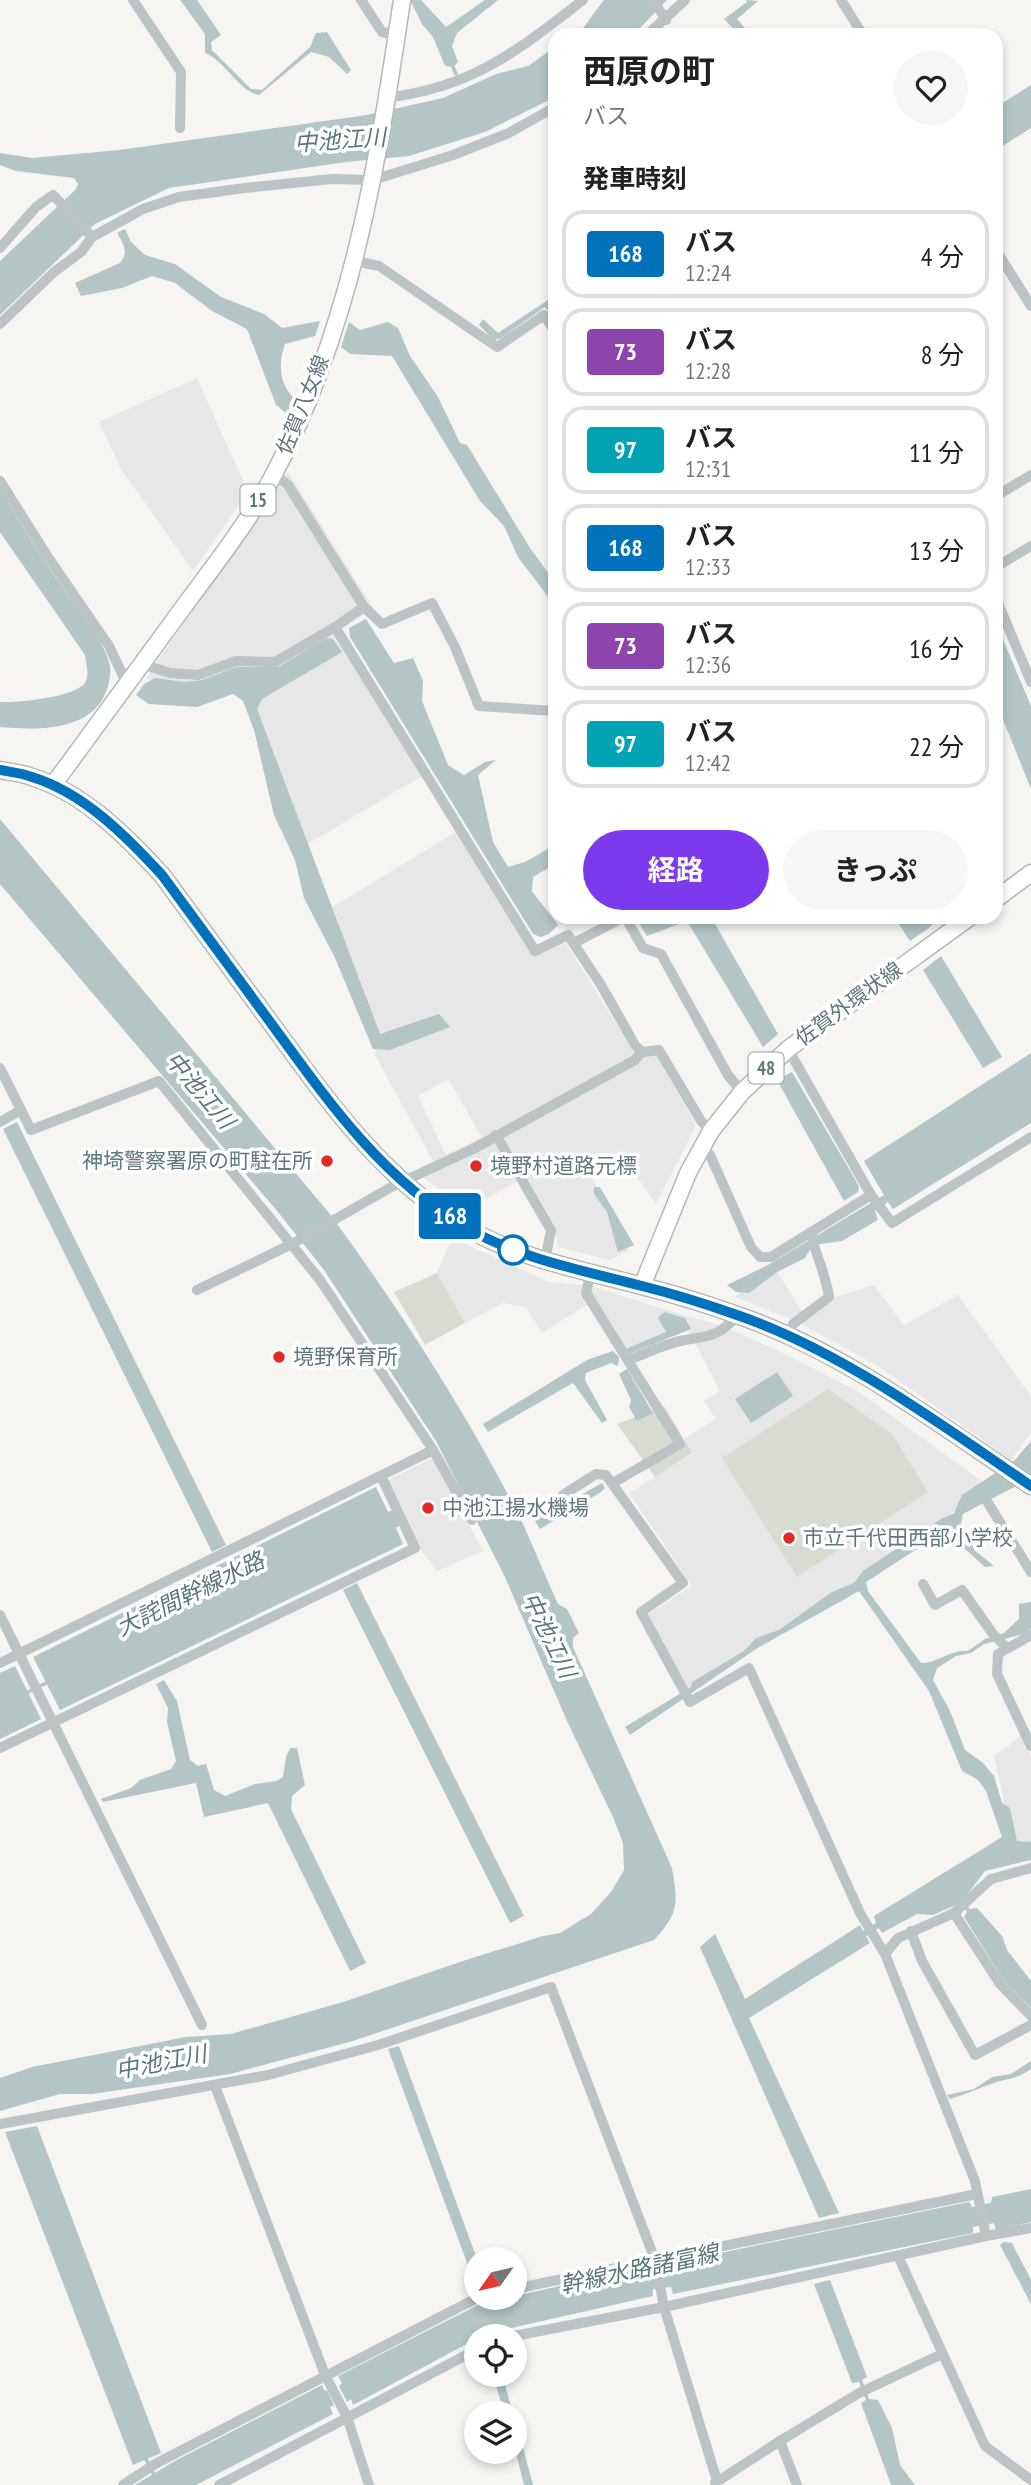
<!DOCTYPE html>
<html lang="ja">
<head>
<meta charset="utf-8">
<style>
  :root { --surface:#fff; --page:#f6f6f6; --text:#202124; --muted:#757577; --line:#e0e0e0; --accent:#7c3aed }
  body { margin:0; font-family:"PT Sans Narrow","Noto Sans JP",sans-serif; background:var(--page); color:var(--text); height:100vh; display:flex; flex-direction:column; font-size:26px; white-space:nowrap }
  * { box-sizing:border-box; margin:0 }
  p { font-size:23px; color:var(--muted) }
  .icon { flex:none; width:38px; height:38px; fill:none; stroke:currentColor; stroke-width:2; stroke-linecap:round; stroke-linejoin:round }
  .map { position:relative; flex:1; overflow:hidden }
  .sheet { position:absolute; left:548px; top:28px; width:455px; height:896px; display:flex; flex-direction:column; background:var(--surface); border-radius:21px; box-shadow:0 4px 10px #0003 }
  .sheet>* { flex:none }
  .badge { padding:0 14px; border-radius:5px; font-size:24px; line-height:46px }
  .needle { width:46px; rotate:236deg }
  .controls { position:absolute; left:464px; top:2247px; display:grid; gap:14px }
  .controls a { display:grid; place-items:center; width:63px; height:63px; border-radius:50%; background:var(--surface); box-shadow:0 4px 10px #0003; font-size:35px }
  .map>.badge { position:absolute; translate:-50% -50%; box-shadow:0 0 0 4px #fff }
  h2 { padding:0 35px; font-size:26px; line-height:63px }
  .round { display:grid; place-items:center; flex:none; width:74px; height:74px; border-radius:37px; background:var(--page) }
  .head { display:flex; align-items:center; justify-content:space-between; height:119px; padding:0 35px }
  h1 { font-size:33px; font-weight:700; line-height:52px }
  .primary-button { display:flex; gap:14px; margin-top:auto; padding:14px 35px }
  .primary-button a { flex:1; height:80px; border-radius:42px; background:var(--accent); color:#fff; font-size:28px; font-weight:700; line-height:80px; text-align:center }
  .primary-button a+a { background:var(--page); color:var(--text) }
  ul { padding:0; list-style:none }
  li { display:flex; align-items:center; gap:21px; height:88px; margin:0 14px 10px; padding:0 21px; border:4px solid var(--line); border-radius:21px }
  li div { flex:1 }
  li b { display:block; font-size:26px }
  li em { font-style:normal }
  li .badge { min-width:77px; font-weight:700; text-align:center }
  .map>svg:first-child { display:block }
  .built { fill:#e6e7e6; fill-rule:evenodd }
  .green { fill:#d7dbd1 }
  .water { fill:#b3c5c5 }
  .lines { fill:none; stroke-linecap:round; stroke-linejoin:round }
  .stream { stroke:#b3c5c5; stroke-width:3.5 }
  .primary-casing { stroke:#b2b8ba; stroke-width:19 }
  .trunk-casing { stroke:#b2b7b9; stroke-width:19 }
  .minor { stroke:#bcc3c5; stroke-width:10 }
  .primary { stroke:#fff; stroke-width:16 }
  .trunk { stroke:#fff; stroke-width:16 }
  .line-casing { stroke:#fff; stroke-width:16 }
  .line { stroke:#0072bc; stroke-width:10 }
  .poi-dot { fill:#e42824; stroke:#fff; stroke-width:2.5 }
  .stop-dot { fill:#fff; stroke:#0072bc; stroke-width:3.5 }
  .labels { text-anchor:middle; stroke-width:7; stroke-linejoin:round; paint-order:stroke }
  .shield { fill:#fff; stroke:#90a0a4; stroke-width:2 }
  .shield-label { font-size:19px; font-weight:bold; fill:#60777d }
  .street-label { font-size:21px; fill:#60777d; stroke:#fff }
  .poi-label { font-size:21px; fill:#60777d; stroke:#fff; text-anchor:start }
  .water-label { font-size:23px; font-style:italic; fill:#5b7879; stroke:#fff }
</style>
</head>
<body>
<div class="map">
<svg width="1031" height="2485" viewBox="0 0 1031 2485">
  <rect width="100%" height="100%" fill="#f6f5f2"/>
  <!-- built -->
  <g class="built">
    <polygon points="197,378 248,492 193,571 121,469 99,422"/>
    <polygon points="288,472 373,608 342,629 430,771 303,847 242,682 188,698 146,678"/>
    <path d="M464 827 542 953 566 943 634 1053 655 1051 696 1126 656 1204 626 1162 593 1180 629 1251 609 1260 558 1247 554 1223 526 1176 470 1208 444 1193 415 1171 433 1161 375 1055 379 1040 326 911ZM448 1079 482 1137 446 1155 418 1096Z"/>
    <polygon points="452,1238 549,1282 591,1286 680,1314 723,1326 781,1352 859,1392 987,1485 859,1584 689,1690 648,1614 692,1586 629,1493 692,1454 684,1439 716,1419 704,1401 720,1391 687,1328 619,1354 590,1303 542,1333 526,1307 503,1303 465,1323 437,1273"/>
    <polygon points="775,1268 805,1317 833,1298 874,1285 904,1325 958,1295 1031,1396 1031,1432 1011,1460 881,1368 800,1323 735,1297"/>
    <polygon points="433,1458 483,1551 437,1571 421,1550 388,1480"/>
    <polygon points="1021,1736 1031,1756 1031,1845 1014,1847 994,1756"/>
  </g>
  <!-- green -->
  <g class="green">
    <polygon points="437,1273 465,1323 425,1345 394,1292"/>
    <polygon points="828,1389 892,1434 928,1492 797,1577 722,1458"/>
    <polygon points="664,1406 692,1453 655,1477 617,1424"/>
  </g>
  <!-- water -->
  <g class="water">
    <path d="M180 0H197L221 35 211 42 212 50 251 89 262 90 310 47 316 33 327 32 351 70 347 74 329 57 311 52 259 95C237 90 227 62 205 53V34Z"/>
    <polygon points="410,0 421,0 446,27 485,0 498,0 457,33 452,46 458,62 453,67 445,66 433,37 422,24"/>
    <polygon points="604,0 667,0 633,35 573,35 583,28"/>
    <polygon points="746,0 758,1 737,19 749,33 734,35 736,32 724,19 747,2"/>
    <polygon points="555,47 555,97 485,132 409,156 346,162 169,188 95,224 0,315 0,261 76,189 78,184 74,178 16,171 0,165 0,153 32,158 119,150 367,115 443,98 496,74 528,66"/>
    <polygon points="1031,85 1031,128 996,150 996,107"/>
    <path d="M125 229 131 242 145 255 175 264 221 297 264 314 282 328 320 321 315 336 285 344C278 363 279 384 294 398L287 414 276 405 247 329 212 311 175 283 152 276 122 288 81 296 75 283 120 263C129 252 124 245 117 233Z"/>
    <polygon points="555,298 555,320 545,307 501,338 494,340 479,325 483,319 498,333 548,300"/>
    <polygon points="349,322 360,330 388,322 398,328 410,356 438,397 460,443 467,445 530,548 555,582 555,606 518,557 504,526 480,501 392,356 350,354 341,347"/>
    <path d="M0 490C20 522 39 554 61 585 76 607 102 637 109 662 112 672 109 685 105 694 89 732 35 730 0 727V702C17 703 76 697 85 683 90 674 86 665 85 655L0 532Z"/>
    <polygon points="366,619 394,663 413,658 423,681 422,701 448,765 464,775 485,762 496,760 478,775 493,842 508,867 525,862 555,845 555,864 533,877 532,891 558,925 549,934 541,937 533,934 350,637 349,628"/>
    <polygon points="996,623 1031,706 1031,789 996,702"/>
    <polygon points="326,638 333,639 342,652 262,699 257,709 380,1034 439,1014 450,1027 390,1050 373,1049 335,958 304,898 295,860 274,815 254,730 243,701 233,694 197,707 149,704 136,695 144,684 155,678 184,682 202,680 236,667 278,667"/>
    <path d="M0 819 329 1213C396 1304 459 1401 512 1502 529 1534 542 1570 558 1604L567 1609 579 1633 573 1638V1647L672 1868C678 1903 679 1913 654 1940L353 2041 230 2074 92 2094H60L0 2111V2078L32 2067 186 2037 231 2034 343 2002 466 1960 543 1936 560 1933 591 1914 611 1892 624 1870 623 1843 613 1817 567 1721 505 1577 436 1441 324 1270 278 1212 0 884Z"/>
    <polygon points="635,917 711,917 778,1034 763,1047 687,921 647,936"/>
    <polygon points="894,917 919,917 921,919 936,920 929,928 910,941"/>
    <polygon points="941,956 1002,1057 983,1068 923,970"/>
    <polygon points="1031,1053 1031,1123 893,1209 888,1202 875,1211 878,1220 842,1241 813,1245 805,1258 777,1272 749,1293 736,1292 727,1285 768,1265 884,1195 864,1161"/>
    <polygon points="792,1072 859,1186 858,1192 844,1201 777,1080"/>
    <polygon points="17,1122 226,1545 212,1552 3,1129"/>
    <polygon points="594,1187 600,1187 634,1245 618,1252 607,1212 594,1194"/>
    <polygon points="664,1312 685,1318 691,1329 629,1354 626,1349 666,1332 658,1318"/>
    <polygon points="613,1351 619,1357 618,1366 611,1363 586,1373 585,1380 607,1420 602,1423 573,1383 488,1432 483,1424 587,1360"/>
    <polygon points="627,1369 653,1413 637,1421 629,1407 631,1400 619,1374"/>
    <polygon points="777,1372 793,1396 751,1423 735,1399"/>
    <path d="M1031 1441V1478L963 1514 961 1524 972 1538 974 1550 994 1566 985 1567 965 1549 952 1526 866 1582 868 1591 921 1663C938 1664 950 1649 968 1651L985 1639 1004 1633 1019 1619V1604L1031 1602V1629L1024 1634 984 1644 971 1653 956 1656 937 1668 933 1680 950 1711 965 1750 983 1763 994 1776 1002 1803 1010 1808 1017 1841 1031 1842V1860L985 1871 963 1900 970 1909 977 1908 1002 1936 1007 1950 1031 1981V2008L1004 1981 964 1917 967 1912 960 1903 933 1915 917 1914 882 1933 879 1928 866 1936 870 1943 749 2018 839 2213 819 2218 700 1947 715 1934 745 1999 860 1925 863 1931 876 1923 874 1916 1002 1837 986 1791 978 1780 962 1771 929 1691 859 1591 756 1649 630 1735 625 1727 691 1687 692 1682 744 1651 756 1638 779 1630 832 1592 854 1583 863 1571 941 1519 954 1513 962 1495 1015 1460Z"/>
    <polygon points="602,1483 605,1488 601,1492 540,1529 535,1521"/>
    <polygon points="376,1487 388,1512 394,1510 401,1525 396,1528 403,1544 60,1710 33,1657"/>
    <polygon points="357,1583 524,1916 510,1923 343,1590"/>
    <polygon points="15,1666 41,1719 0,1739 0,1673"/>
    <polygon points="164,1680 177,1701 190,1760 198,1766 206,1764 214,1790 225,1796 255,1784 277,1781 283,1777 286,1757 290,1748 297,1748 305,1785 292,1796 291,1809 366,1963 350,1971 268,1803 204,1817 196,1783 103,1802 101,1799 131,1788 140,1780 171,1769 176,1761 167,1722 168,1708 156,1684"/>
    <polygon points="399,2046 477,2259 476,2287 388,2049"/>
    <path d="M1031 2061V2069C1015 2080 1010 2077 994 2083 978 2088 965 2095 950 2099L947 2095 974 2089 992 2077 1011 2074Z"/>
    <polygon points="37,2126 161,2453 133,2465 5,2132"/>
    <polygon points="1031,2189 1031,2222 996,2230 994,2223 973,2227 973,2233 673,2294 671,2287 653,2289 653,2296 476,2336 476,2339 353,2405 351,2399 347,2402 339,2386 342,2383 338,2376 484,2302 514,2298 515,2296 645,2267 649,2275 666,2271 666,2264 969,2202 972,2207 991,2203 992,2197"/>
    <polygon points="1004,2242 1012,2243 1031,2280 1031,2304 1000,2245"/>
    <polygon points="830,2280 867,2377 862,2380 869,2399 878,2400 892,2428 900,2465 915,2485 891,2485 861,2403 866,2400 859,2382 852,2383 814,2284"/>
    <polygon points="493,2375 502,2375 513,2413 504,2413"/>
    <polygon points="322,2385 325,2391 327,2390 334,2405 330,2407 333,2414 196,2485 135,2485 173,2462"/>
    <polygon points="515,2418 533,2485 524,2485 515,2449"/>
  </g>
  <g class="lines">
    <!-- stream -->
    <g class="stream">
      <polyline points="453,67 456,74"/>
      <polyline points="24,1694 48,1682"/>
      <polyline points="146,2459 153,2473"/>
    </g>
    <!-- primary casing -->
    <g class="primary-casing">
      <g id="primary">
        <path d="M53 785C97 725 141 665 185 605 216 563 250 520 274 474 352 327 378 162 402 0"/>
        <polyline points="996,899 1031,873"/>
        <polyline points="642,1286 688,1173 711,1131 742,1092 788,1049 970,917"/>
      </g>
    </g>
    <!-- trunk casing -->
    <g class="trunk-casing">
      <path id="trunk" d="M0 770C11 772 22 773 32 777 84 793 126 836 162 875 200 927 238 978 276 1030 330 1104 384 1180 465 1227 520 1259 582 1270 642 1286 674 1294 706 1304 737 1315 843 1351 939 1424 1031 1486"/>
    </g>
    <!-- minor -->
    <g class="minor">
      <polyline points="133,0 181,72 180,128"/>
      <polyline points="361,0 382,32 397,35"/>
      <polyline points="653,0 666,20"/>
      <polyline points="841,0 863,35"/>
      <polyline points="647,35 685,0"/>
      <path d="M386 98C416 94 448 86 475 73 512 56 551 25 583 0"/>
      <polyline points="0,248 36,207 53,195 92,237"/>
      <polyline points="996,250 1031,306"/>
      <polyline points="355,261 379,266 497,347 544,315 555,332"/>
      <polyline points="0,324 54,272 81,252 92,237 143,209 179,197 245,188 332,179 373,180 453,155 509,133 555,107"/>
      <polyline points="274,474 288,485 364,607 335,627 535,951 568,935 601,985 635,1045 642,1052"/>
      <polyline points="0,481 48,557 109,646 127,684"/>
      <polyline points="996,496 1031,475"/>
      <polyline points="996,567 1031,546"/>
      <polyline points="996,598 1031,682"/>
      <polyline points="364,607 382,624 432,603 455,647 479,706 555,711"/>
      <polyline points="142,664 170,673 198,675 236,661 275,662 335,627"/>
      <polyline points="625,917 643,948 661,954 728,1075 742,1092"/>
      <polyline points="574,943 624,917"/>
      <polyline points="788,1049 871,1195 892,1223 1031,1137"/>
      <polyline points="0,1068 21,1110"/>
      <polyline points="0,1122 21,1110 31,1130 159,1081 320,1280 433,1450 472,1520"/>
      <polyline points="496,1135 551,1230 545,1261"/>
      <polyline points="703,1147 710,1155 751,1247 760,1257 771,1257 871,1195"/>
      <polyline points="590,1275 586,1293 680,1444 613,1483"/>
      <polyline points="197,1290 292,1244 393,1186 473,1149 635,1060 642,1052 659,1050 701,1121 711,1131"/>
      <path d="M788 1335 793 1324 829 1297C826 1274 815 1255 811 1232"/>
      <path d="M628 1360C645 1354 662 1345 680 1341 709 1335 716 1339 738 1315"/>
      <polyline points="563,1495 596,1474 606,1475 683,1583 641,1612 690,1702 749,1668 860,1913 885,1954 975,2181 986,2236 664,2307 717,2481"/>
      <polyline points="988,1503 1031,1572"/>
      <polyline points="923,1584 935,1605 962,1590 993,1634 1006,1647"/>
      <polyline points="0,1615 202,2025"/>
      <polyline points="1031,1635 998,1654 997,1674 1031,1746"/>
      <polyline points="0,1663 433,1450"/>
      <polyline points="0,1748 415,1548 381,1476"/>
      <polyline points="954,1913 1000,1984 1031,2016"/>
      <polyline points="911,1931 922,1961 975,2055 1031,2025"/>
      <polyline points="885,1954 898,1938 954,1913 991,1879 1031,1868"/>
      <polyline points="215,2086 325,2375 347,2417 369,2485"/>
      <polyline points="0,2124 268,2075 378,2045 551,1987 655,2260 664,2307 514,2336"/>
      <polyline points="986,2236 1031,2228"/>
      <polyline points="898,2256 985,2446 1031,2480"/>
      <polyline points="514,2289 977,2194"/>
      <polyline points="780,2441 797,2485"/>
      <polyline points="715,2483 780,2441 859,2393 942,2354"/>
      <polyline points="123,2485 155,2464 477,2298"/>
      <polyline points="219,2485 476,2350"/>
    </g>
    <!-- primary -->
    <use href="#primary" class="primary"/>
    <!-- trunk -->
    <use href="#trunk" class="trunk"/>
  </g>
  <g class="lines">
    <!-- line casing -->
    <g class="line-casing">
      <path id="line" d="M0 770C11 772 22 773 32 777 84 793 126 836 162 875 200 926 238 978 276 1030 330 1104 384 1180 465 1227 520 1259 582 1270 642 1286 674 1294 706 1304 737 1315 840 1350 942 1425 1031 1486"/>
    </g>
    <!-- line -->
    <use href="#line" class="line"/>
  </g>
  <!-- markers -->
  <g class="poi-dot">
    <circle cx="327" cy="1161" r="7"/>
    <circle cx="476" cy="1166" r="7"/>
    <circle cx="279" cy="1357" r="7"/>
    <circle cx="428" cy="1508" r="7"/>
    <circle cx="789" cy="1538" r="7"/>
  </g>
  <circle class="stop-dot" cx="513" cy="1250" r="14"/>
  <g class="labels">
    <!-- shield labels -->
    <g class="shield">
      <rect x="240.5" y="484.5" width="35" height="31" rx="5"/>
      <rect x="748.5" y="1052.5" width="35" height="31" rx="5"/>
    </g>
    <g class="shield-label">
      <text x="258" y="507">15</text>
      <text x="766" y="1075">48</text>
    </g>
    <!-- street labels -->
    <g class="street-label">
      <text transform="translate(303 405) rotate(-68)" y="7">佐賀八女線</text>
      <text transform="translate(849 1004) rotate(-36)" y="7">佐賀外環状線</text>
    </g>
    <!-- poi labels -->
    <g class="poi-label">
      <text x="313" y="1168" text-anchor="end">神埼警察署原の町駐在所</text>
      <text x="490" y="1173">境野村道路元標</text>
      <text x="293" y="1364">境野保育所</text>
      <text x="442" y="1515">中池江揚水機場</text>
      <text x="803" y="1545">市立千代田西部小学校</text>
    </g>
    <!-- water labels -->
    <g class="water-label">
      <text transform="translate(340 140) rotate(-4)" y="8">中池江川</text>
      <text transform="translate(200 1090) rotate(50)" y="8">中池江川</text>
      <text transform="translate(190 1594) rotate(-26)" y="8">大詫間幹線水路</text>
      <text transform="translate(549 1635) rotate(64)" y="8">中池江川</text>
      <text transform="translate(161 2062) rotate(-11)" y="8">中池江川</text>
      <text transform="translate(639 2269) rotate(-12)" y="8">幹線水路諸富線</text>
    </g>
  </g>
</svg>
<div class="controls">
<a><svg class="needle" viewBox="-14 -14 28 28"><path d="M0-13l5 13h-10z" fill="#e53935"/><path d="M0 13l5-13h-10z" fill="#757577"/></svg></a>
<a><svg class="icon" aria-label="locate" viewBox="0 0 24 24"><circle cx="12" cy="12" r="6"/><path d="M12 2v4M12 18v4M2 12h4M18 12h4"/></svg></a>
<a><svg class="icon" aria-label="layers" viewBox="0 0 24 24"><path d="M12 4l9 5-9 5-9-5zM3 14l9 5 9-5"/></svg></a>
</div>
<b class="badge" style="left:450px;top:1216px;background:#0072bc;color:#fff">168</b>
<section class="sheet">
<div class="head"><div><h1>西原の町</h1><p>バス</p></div><a class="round"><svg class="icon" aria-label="heart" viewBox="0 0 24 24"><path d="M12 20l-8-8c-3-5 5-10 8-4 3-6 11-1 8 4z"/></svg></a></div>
<h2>発車時刻</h2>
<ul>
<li><span class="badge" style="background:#0072bc;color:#fff">168</span><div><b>バス</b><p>12:24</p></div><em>4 分</em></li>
<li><span class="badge" style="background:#8e44ad;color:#fff">73</span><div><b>バス</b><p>12:28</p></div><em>8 分</em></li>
<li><span class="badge" style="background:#00a3b4;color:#fff">97</span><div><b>バス</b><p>12:31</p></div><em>11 分</em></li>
<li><span class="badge" style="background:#0072bc;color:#fff">168</span><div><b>バス</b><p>12:33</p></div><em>13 分</em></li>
<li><span class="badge" style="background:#8e44ad;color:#fff">73</span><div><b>バス</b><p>12:36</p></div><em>16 分</em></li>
<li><span class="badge" style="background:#00a3b4;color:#fff">97</span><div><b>バス</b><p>12:42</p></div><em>22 分</em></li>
</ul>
<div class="primary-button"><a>経路</a><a>きっぷ</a></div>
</section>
</div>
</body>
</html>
